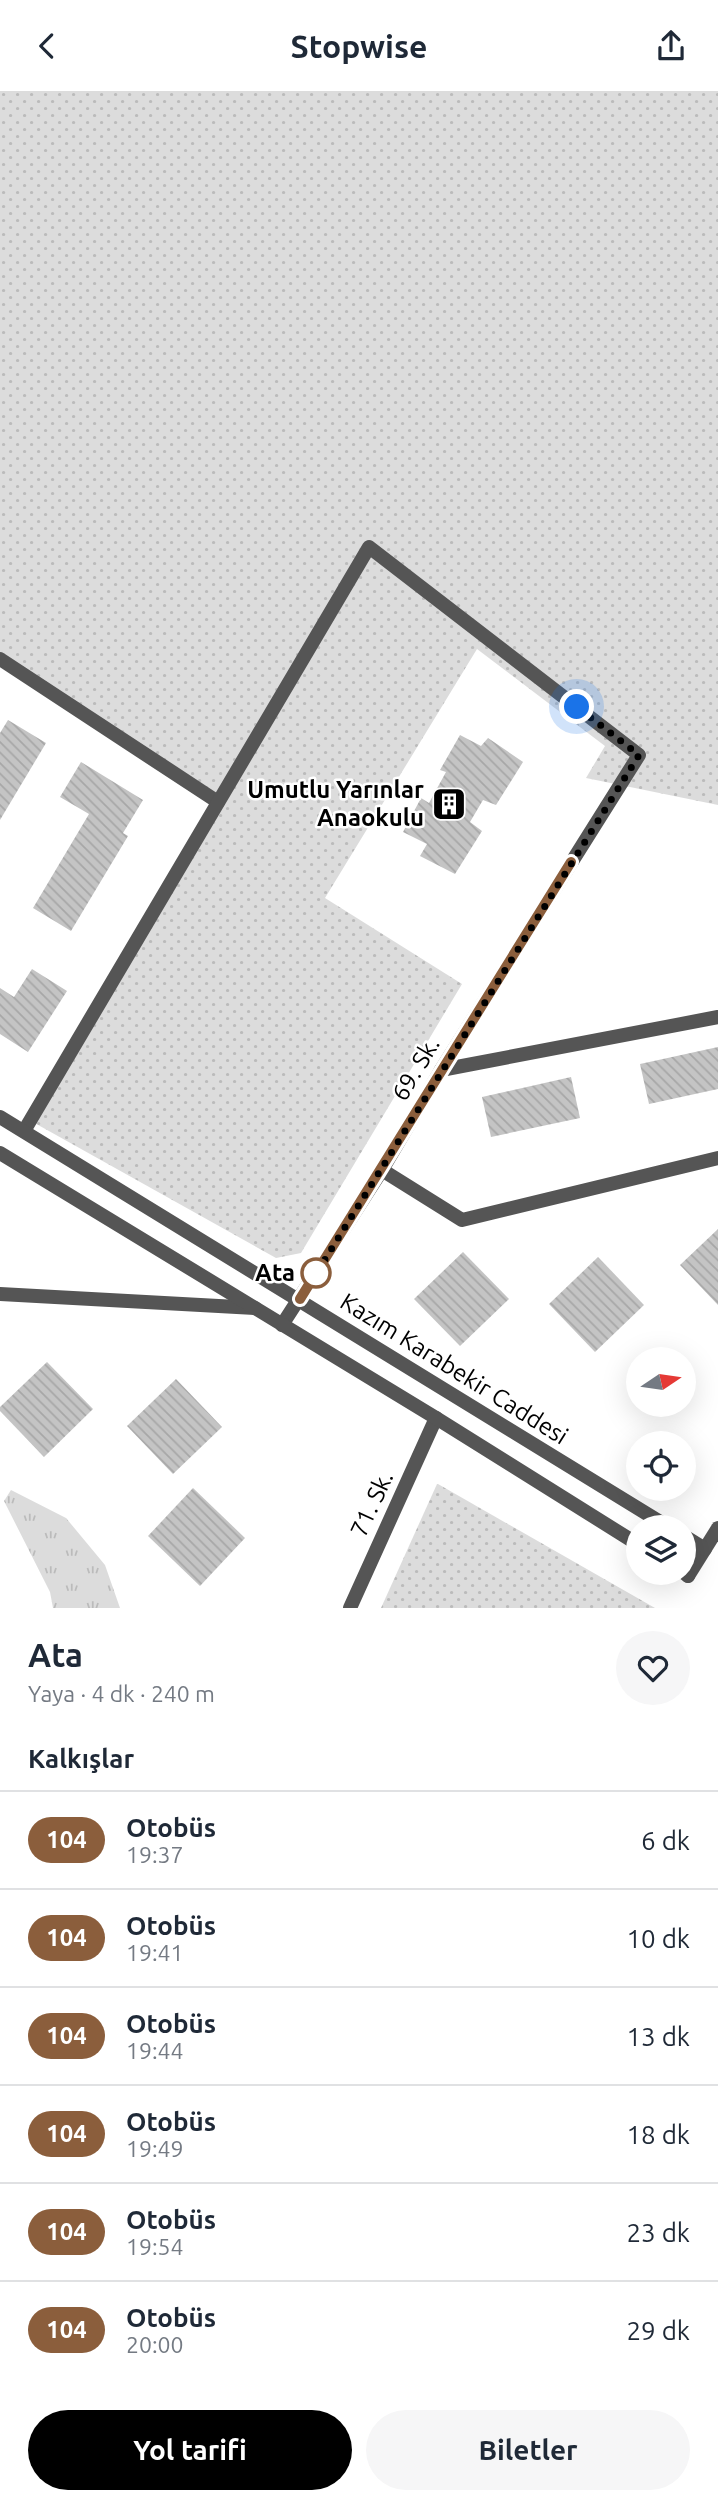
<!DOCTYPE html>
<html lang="tr">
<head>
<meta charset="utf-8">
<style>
  :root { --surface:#fff; --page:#f6f6f7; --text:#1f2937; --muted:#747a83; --line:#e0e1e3; --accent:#000 }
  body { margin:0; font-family:Ubuntu,sans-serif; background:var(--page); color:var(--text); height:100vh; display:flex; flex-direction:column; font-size:26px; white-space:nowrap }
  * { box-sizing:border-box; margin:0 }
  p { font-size:23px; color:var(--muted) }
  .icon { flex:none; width:38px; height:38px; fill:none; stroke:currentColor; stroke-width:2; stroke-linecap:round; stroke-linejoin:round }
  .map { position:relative; height:1517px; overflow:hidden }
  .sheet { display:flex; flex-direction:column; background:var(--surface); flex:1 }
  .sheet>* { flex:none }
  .badge { padding:0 14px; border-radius:23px; font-size:24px; line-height:46px }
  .needle { width:46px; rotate:77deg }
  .fabs { position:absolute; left:626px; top:1256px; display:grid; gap:14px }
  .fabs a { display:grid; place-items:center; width:70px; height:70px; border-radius:50%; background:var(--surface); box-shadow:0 7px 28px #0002; font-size:35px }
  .you { position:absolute; width:35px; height:35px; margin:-18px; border:5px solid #fff; border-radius:50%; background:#1a73e8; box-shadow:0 0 0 10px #1a73e833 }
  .map>.badge { position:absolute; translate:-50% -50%; box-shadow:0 0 0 4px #fff }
  h2 { padding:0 28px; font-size:26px; line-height:63px }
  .round { display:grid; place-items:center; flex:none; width:74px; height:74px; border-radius:37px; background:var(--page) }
  .summary { display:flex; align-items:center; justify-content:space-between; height:119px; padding:0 28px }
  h1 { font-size:33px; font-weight:600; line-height:52px }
  .cta { display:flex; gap:14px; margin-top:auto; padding:14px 28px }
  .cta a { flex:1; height:80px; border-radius:42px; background:var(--accent); color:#fff; font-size:28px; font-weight:600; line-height:80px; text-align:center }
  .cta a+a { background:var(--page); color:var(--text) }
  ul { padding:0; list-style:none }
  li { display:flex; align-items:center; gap:21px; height:98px; padding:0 28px; border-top:2px solid var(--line) }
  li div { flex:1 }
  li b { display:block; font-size:26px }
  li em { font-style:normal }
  li .badge { min-width:77px; font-weight:700; text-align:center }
  header { display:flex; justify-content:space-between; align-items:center; height:91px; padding:0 28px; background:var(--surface); font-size:32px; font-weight:600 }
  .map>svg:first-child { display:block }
  .grass { fill:url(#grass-dots) }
  .park { fill:url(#park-tufts) }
  .building { fill:url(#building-back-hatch) }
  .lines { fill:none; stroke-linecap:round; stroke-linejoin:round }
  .minor { stroke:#555; stroke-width:14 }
  .tertiary { stroke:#555; stroke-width:14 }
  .line-casing { stroke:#fff; stroke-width:16 }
  .line { stroke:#8b5e3c; stroke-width:10 }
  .walk { stroke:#000; stroke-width:7; stroke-dasharray:0 12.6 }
  .stop-dot { fill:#fff; stroke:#8b5e3c; stroke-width:3.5 }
  .labels { text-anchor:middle; stroke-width:5; stroke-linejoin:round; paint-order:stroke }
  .poi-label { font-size:24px; font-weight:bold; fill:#000; stroke:#fff; text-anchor:end }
  .street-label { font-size:24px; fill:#000; stroke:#fff }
  .stop-label { font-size:24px; font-weight:bold; fill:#000; stroke:#fff; text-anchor:end }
</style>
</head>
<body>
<header><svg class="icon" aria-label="back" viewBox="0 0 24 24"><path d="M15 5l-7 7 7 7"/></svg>Stopwise<svg class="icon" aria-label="share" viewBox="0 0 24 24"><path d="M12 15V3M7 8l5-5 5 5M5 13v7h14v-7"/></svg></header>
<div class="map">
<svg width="718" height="1517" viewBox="0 0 718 1517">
  <defs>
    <pattern id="grass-dots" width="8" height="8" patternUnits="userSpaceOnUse" patternTransform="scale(1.75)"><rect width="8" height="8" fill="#dcdcdc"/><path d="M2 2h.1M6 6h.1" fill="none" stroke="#bbb" stroke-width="1.8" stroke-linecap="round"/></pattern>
    <pattern id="park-tufts" width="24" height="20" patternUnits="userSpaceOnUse" patternTransform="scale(1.75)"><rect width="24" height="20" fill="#dcdcdc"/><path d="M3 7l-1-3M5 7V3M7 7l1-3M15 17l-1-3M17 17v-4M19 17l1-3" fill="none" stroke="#bbb"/></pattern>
    <pattern id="building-back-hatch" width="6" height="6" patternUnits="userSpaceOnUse" patternTransform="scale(1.75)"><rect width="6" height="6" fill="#c4c4c4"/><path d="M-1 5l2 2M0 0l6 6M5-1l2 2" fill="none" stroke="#a7a7a7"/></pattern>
  </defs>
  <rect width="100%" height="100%" fill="#fff"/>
  <!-- grass -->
  <g class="grass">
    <polygon points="0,0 718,0 718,714 586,687 605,655 477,558 325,807 462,893 301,1162 276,1167 31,1030 218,711 0,566"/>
    <polygon points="437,1393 438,1393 655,1517 381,1517"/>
  </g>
  <!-- park -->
  <polygon class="park" points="11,1399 66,1427 105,1474 120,1517 53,1517 50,1501 4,1410"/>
  <!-- building -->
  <g class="building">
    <polygon points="8,629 46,652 0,729 0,642"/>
    <polygon points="460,644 481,655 488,647 523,671 496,714 483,709 470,731 482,740 455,783 420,765 427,753 403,741 421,707 429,712 446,681 440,679"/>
    <polygon points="81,671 143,709 123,742 128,745 71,840 33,817 89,723 60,706"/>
    <polygon points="32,878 67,900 28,961 0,943 0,897 14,906"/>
    <polygon points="718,956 718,998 649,1013 640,973"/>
    <polygon points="571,986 580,1027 491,1046 482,1006"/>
    <polygon points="718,1138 718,1214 680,1174"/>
    <polygon points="463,1161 509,1208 460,1255 414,1208"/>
    <polygon points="598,1166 644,1214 595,1261 549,1213"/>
    <polygon points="47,1271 93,1318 44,1366 0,1320 0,1316"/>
    <polygon points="176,1288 222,1336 173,1383 127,1335"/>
    <polygon points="193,1397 245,1447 200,1495 148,1445"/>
  </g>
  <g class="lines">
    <!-- minor -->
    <g class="minor">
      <polyline points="0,568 218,711"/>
      <polyline points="441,979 718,926"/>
      <polyline points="24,1040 369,456 639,664 441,979 382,1079 282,1234"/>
      <polyline points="382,1079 462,1129 718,1067"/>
      <polyline points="0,1203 255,1217"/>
      <polyline points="688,1485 718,1437"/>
      <polyline points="350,1517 436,1327"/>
    </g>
    <!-- tertiary -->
    <g class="tertiary">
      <polyline points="0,1026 670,1437"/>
      <polyline points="0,1062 436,1327 639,1454"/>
      <polyline points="684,1445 705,1458"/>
      <polyline points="684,1482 688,1485"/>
    </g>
  </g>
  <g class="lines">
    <!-- line casing -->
    <g class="line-casing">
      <polyline id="line" points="300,1208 571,771"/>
    </g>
    <!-- line -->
    <use href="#line" class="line"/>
    <!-- walk -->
    <polyline class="walk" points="316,1182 314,1186 639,664 577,616"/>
  </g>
  <!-- icons -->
  <defs>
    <g id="building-square" transform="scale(1.75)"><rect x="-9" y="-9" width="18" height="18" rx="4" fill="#000" stroke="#fff"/><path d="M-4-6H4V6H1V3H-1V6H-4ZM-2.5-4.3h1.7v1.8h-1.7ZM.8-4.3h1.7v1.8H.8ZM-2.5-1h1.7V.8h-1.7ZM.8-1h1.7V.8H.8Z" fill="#fff"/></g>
  </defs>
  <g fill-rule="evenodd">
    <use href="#building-square" x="449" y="713"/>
  </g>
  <!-- markers -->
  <circle class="stop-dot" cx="316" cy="1182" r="14"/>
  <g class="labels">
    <!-- poi labels -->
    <g class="poi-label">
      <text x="424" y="707">Umutlu Yarınlar<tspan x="424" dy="28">Anaokulu</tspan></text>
    </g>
    <!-- street labels -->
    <g class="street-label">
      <text transform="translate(416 978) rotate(-59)" y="8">69. Sk.</text>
      <text transform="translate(454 1278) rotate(32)" y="8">Kazım Karabekir Caddesi</text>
      <text transform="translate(372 1413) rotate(-65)" y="8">71. Sk.</text>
    </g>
    <!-- stop labels -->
    <g class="stop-label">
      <text x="295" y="1190">Ata</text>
    </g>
  </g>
</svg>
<div class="fabs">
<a><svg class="needle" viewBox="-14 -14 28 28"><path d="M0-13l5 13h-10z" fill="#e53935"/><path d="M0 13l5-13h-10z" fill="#747a83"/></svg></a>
<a><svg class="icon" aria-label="locate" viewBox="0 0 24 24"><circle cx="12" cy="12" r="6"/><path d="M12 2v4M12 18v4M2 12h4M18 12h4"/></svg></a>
<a><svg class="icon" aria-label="layers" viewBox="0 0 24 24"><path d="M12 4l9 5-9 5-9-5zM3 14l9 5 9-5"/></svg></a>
</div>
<div class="you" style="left:577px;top:616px"></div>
</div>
<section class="sheet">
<div class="summary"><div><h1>Ata</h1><p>Yaya · 4 dk · 240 m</p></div><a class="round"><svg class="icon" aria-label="heart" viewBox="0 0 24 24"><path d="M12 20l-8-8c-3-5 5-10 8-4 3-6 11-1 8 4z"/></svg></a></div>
<h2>Kalkışlar</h2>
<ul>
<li><span class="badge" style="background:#8b5e3c;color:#fff">104</span><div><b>Otobüs</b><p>19:37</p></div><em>6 dk</em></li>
<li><span class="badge" style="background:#8b5e3c;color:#fff">104</span><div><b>Otobüs</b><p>19:41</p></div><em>10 dk</em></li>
<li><span class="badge" style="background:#8b5e3c;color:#fff">104</span><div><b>Otobüs</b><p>19:44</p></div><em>13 dk</em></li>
<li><span class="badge" style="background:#8b5e3c;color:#fff">104</span><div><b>Otobüs</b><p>19:49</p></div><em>18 dk</em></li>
<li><span class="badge" style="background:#8b5e3c;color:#fff">104</span><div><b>Otobüs</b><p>19:54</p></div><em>23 dk</em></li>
<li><span class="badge" style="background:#8b5e3c;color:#fff">104</span><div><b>Otobüs</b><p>20:00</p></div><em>29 dk</em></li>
</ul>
<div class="cta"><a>Yol tarifi</a><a>Biletler</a></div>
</section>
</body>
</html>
